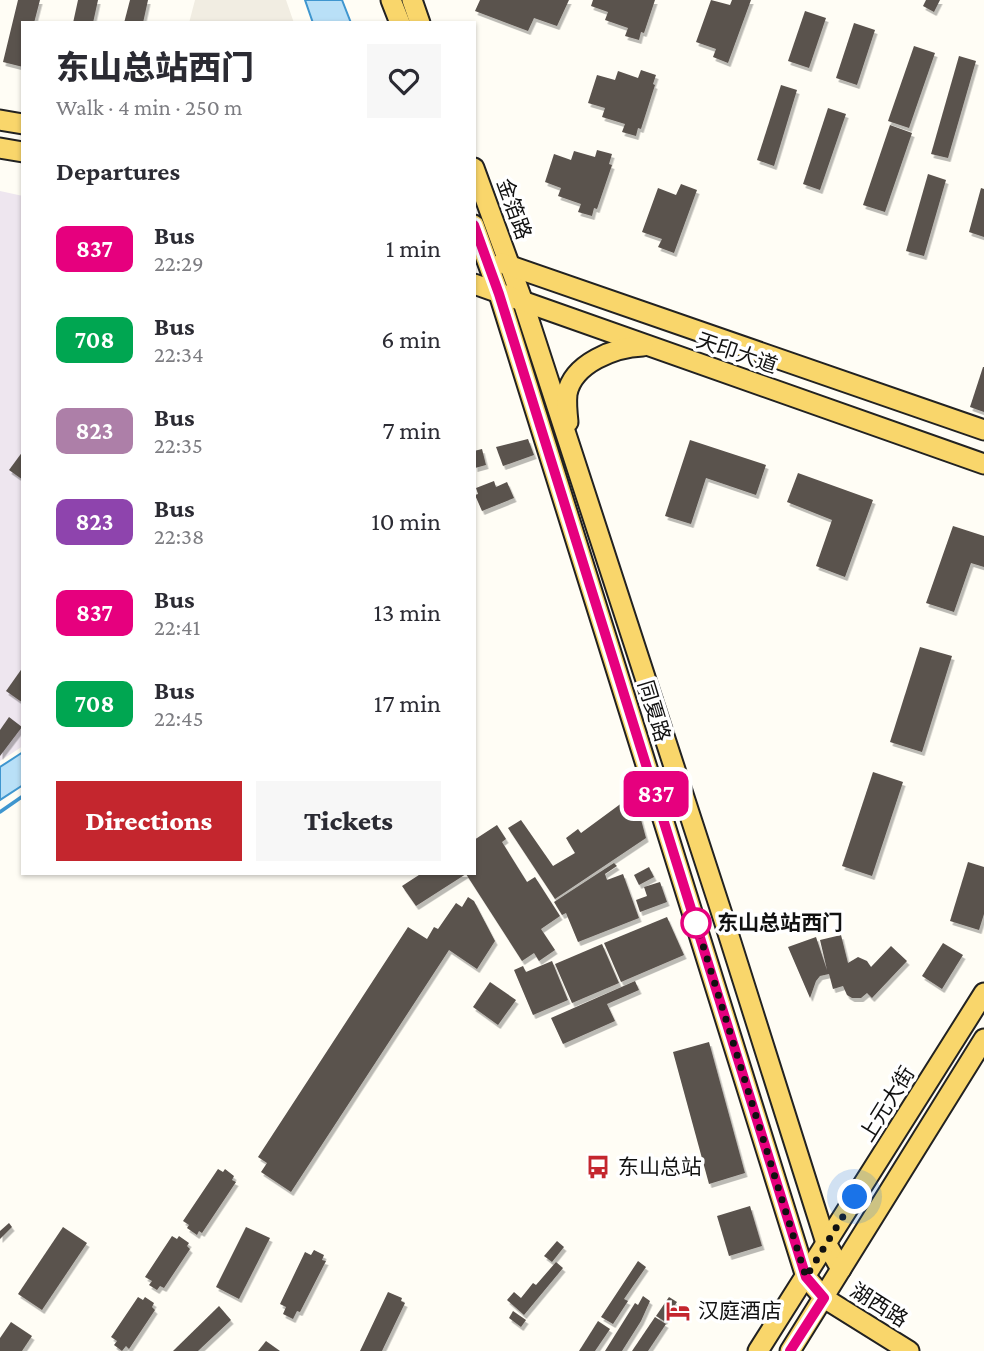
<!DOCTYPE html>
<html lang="en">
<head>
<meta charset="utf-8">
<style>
  :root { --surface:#fff; --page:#f7f7f7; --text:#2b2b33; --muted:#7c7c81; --accent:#c4262e }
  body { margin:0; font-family:"Crimson Pro","Noto Sans SC",serif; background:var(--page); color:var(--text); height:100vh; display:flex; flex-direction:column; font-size:26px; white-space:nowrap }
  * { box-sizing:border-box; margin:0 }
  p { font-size:23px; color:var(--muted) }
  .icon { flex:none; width:38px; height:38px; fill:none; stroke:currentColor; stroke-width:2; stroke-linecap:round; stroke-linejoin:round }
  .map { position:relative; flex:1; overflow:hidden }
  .sheet { position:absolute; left:21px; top:21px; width:455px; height:854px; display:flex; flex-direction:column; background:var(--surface); border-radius:0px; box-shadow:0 2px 5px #0004 }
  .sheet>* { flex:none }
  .badge { padding:0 14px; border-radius:10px; font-size:24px; line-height:46px }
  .you { position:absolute; width:35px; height:35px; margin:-18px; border:5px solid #fff; border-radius:50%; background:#1a73e8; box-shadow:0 0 0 10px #1a73e833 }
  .map>.badge { position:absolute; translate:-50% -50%; box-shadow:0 0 0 4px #fff }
  h2 { padding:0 35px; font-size:26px; line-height:63px }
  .round { display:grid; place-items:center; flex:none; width:74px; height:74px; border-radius:0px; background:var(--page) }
  .overview { display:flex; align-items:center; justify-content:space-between; height:119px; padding:0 35px }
  h1 { font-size:33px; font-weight:800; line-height:52px }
  .button { display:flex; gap:14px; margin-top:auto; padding:14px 35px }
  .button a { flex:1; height:80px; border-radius:0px; background:var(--accent); color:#fff; font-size:28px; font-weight:800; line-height:80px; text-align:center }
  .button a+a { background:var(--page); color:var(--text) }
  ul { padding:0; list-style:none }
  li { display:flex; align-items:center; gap:21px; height:91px; padding:0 35px }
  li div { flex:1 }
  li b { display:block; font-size:26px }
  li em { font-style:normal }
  li .badge { min-width:77px; font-weight:700; text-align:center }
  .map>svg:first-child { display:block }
  .industrial { fill:#eee6ef }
  .plaza { fill:#f1ede2 }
  .water { fill:#b9e0f7; stroke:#3f96cf; stroke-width:2 }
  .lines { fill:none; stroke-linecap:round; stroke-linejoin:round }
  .stream { stroke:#3f96cf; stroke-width:3.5 }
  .building { fill:#5a524d; filter:url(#shadow) }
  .major-casing { stroke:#222; stroke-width:23 }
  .major { stroke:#f9d66b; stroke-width:19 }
  .line-casing { stroke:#fff; stroke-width:16 }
  .line { stroke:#e6007e; stroke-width:10 }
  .walk { stroke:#111; stroke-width:7; stroke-dasharray:0 12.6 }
  .stop-dot { fill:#fff; stroke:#e6007e; stroke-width:3.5 }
  .labels { text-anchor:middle; stroke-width:7; stroke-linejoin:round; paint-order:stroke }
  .street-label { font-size:21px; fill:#111; stroke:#fff }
  .stop-label { font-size:21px; font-weight:bold; fill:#111; stroke:#fff; text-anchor:start }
  .poi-label { font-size:21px; fill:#111; stroke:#fff; text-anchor:start }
</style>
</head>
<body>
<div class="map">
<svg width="984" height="1351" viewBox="0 0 984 1351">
  <defs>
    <filter id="shadow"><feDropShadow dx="2.5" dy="4" stdDeviation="0" flood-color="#0004"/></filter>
  </defs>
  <rect width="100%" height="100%" fill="#fffdf5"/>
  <!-- industrial -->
  <polygon class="industrial" points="0,191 23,196 23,746 0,761"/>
  <!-- plaza -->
  <polygon class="plaza" points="195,0 286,0 294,23 189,23"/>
  <!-- water -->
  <g class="water">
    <polygon points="305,0 342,0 351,23 313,23"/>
    <polygon points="23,752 23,785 0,800 0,767"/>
  </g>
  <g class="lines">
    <!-- stream -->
    <polyline class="stream" points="0,812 23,796"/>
  </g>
  <!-- building -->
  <g class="building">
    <polygon points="18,0 40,0 34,23 23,23 23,67 3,62"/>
    <polygon points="78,0 98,0 93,23 73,23"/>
    <polygon points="130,0 148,0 143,23 124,23"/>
    <polygon points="480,0 569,0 557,26 534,18 528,31 475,11"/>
    <polygon points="593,0 655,0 644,33 641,32 639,40 625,36 628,28 605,20 608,12 591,6"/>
    <polygon points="711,0 730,5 732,0 751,0 728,63 713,57 716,49 696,42"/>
    <polygon points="926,0 940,0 934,12 923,6"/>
    <polygon points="805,11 826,18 809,68 788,61"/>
    <polygon points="854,23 875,30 857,85 836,78"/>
    <polygon points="914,46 935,53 909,128 888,121"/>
    <polygon points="959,56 976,61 948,158 931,154"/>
    <polygon points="641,70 656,75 653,84 655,85 641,129 638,128 636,136 622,132 625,124 602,117 605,108 588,103 597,75 615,80 618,71 638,78"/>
    <polygon points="781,85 797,90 774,166 757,160"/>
    <polygon points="828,108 846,114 820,190 803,184"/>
    <polygon points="890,125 912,133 885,212 863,205"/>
    <polygon points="597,150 612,154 609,164 612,165 597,209 594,208 592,216 578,212 581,204 558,196 561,188 545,182 554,154 571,160 574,151 595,157"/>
    <polygon points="928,174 946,180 924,256 906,251"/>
    <polygon points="681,184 697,190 674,253 658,247 662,239 642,232 658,188 676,195"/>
    <polygon points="981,188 984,189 984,237 969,232"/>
    <polygon points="983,367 984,367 984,412 970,407"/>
    <polygon points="528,439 534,455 503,466 496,447"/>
    <polygon points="690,440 766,465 756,495 706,478 691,524 665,516"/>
    <polygon points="482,449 486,465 475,468 474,451"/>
    <polygon points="23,451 23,480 9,470"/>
    <polygon points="798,473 873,500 845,577 816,566 832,520 787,502"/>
    <polygon points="494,481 496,487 507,482 514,498 482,511 475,495 478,494 476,488"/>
    <polygon points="953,526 984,536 984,567 971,563 954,612 926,603"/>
    <polygon points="920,647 952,656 922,752 890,742"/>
    <polygon points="23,667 23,703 6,691"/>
    <polygon points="9,717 22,727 0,756 0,730"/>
    <polygon points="873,772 903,782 872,876 842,866"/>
    <polygon points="634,794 646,838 555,899 508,828 521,820 553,866 575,853 566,838 578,829 581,833"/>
    <polygon points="497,825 506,839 502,842 527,882 535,877 560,916 541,929 555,950 539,961 534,953 522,961 466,874 416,906 402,886 422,873 474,873 474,840"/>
    <polygon points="968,862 984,867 984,914 979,930 950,921"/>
    <polygon points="614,863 617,866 605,874 607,880 623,874 639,918 578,942 566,913 562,915 554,902"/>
    <polygon points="649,867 654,877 639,885 634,875"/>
    <polygon points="660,882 667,902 640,912 636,900 647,896 644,887"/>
    <polygon points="468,897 474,901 495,941 477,969 449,950 291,1192 261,1172 267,1163 258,1157 408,927 427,939 434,927 438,929 456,903 462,907"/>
    <polygon points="667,917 684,955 621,982 604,943"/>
    <polygon points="841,935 848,963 858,957 867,961 871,967 891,946 907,961 872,998 867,993 861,998 852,998 847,995 843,986 833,989 829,974 820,976 816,981 810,998 788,947 816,937 827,970 820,940"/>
    <polygon points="943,943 963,955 942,989 922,976"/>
    <polygon points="602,944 619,983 572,1003 555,964"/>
    <polygon points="552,961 568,1000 533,1015 514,970 523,966 526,972"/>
    <polygon points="635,981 639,990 607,1004 615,1021 563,1044 551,1018"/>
    <polygon points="490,982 516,1000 498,1025 473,1007"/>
    <polygon points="709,1042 745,1173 709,1184 673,1052"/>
    <polygon points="218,1169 223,1172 225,1169 234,1176 232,1180 236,1182 202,1233 199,1231 197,1235 187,1228 189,1225 183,1221"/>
    <polygon points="750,1206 762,1246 729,1256 717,1216"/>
    <polygon points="9,1223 12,1227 0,1239 0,1231"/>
    <polygon points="63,1227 87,1243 42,1310 18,1294"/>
    <polygon points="246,1227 270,1238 239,1299 216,1287"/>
    <polygon points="172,1236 177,1239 179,1236 189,1243 187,1246 190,1249 164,1288 160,1286 157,1290 149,1285 152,1281 145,1277"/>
    <polygon points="557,1241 564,1247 552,1262 544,1256"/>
    <polygon points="314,1250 324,1255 322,1260 326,1261 300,1312 297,1311 293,1319 283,1314 286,1307 280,1304 305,1252 311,1255"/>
    <polygon points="638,1261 646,1267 624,1299 628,1301 613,1324 601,1317"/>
    <polygon points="556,1262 563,1268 524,1315 507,1300 514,1292 521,1298 533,1283 536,1285"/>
    <polygon points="388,1292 402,1298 401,1301 405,1303 382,1351 360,1351"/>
    <polygon points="643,1296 650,1301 641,1321 622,1351 605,1351 635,1303 638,1305"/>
    <polygon points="138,1297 143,1300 145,1297 154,1303 152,1307 155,1310 129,1349 126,1346 122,1351 114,1345 117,1341 111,1337"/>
    <polygon points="669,1297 677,1302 664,1321 656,1316"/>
    <polygon points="219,1306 231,1320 198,1351 173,1351"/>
    <polygon points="513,1311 526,1320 521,1327 509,1318"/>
    <polygon points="655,1317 666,1324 648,1351 632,1351"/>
    <polygon points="598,1321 610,1329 595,1351 579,1351"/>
    <polygon points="11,1322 32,1336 22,1351 0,1351 0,1338"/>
    <polygon points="266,1341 280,1351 258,1351"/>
  </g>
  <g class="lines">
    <!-- major casing -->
    <g class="major-casing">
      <g id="major">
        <polyline points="391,0 400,23"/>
        <polyline points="412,0 420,23"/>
        <polyline points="0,120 23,124"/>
        <polyline points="0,148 23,152"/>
        <polyline points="474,168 523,302 722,914 826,1243 841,1269"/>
        <polyline points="474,225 499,294 806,1277 824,1298 909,1351"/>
        <polyline points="502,263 984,430"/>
        <polyline points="474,284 984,464"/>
        <path d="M568 422C567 413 566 403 567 394 573 363 615 347 643 346"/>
        <polyline points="758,1351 984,993"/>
        <polyline points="790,1351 984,1039"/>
      </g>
    </g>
    <!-- major -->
    <use href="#major" class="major"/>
  </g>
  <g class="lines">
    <!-- line casing -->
    <g class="line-casing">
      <polyline id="line" points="474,225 499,294 806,1277 824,1298 790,1351"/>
    </g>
    <!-- line -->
    <use href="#line" class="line"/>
    <!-- walk -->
    <polyline class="walk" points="696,923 806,1277 855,1197"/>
  </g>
  <!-- icons -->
  <defs>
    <g id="bus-bare" transform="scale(1.89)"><path d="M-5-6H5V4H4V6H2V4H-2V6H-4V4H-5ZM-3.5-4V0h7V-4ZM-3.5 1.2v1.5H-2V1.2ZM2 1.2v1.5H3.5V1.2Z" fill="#c4262e" stroke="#fff" stroke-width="2.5" paint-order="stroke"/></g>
    <g id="hotel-bare" transform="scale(1.89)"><path d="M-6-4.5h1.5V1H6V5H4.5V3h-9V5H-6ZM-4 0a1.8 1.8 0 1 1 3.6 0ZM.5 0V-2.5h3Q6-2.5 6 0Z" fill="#c4262e" stroke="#fff" stroke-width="2.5" paint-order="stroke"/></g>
  </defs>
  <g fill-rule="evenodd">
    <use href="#bus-bare" x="598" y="1167"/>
    <use href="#hotel-bare" x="678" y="1311"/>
  </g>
  <!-- markers -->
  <circle class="stop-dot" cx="696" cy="923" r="14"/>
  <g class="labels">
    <!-- street labels -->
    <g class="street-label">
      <text transform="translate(514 209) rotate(70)" y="7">金箔路</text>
      <text transform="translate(737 353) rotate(19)" y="7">天印大道</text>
      <text transform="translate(654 711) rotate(73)" y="7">同夏路</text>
      <text transform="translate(887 1104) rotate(-58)" y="7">上元大街</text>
      <text transform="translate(879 1305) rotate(32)" y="7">湖西路</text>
    </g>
    <!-- stop labels -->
    <g class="stop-label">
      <text x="717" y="930">东山总站西门</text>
    </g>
    <!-- poi labels -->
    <g class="poi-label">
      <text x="618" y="1174">东山总站</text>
      <text x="698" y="1318">汉庭酒店</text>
    </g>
  </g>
</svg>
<div class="you" style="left:855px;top:1197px"></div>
<b class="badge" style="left:656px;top:794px;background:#e6007e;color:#fff">837</b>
<section class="sheet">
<div class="overview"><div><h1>东山总站西门</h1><p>Walk · 4 min · 250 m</p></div><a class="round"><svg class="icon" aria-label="heart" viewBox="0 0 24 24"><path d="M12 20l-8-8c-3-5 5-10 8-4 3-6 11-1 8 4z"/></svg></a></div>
<h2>Departures</h2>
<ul>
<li><span class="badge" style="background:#e6007e;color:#fff">837</span><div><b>Bus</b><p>22:29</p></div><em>1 min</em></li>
<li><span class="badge" style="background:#00a651;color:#fff">708</span><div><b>Bus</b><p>22:34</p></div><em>6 min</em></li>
<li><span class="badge" style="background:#ad7fa8;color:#fff">823</span><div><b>Bus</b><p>22:35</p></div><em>7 min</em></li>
<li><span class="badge" style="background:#8e44ad;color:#fff">823</span><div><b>Bus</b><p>22:38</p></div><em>10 min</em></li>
<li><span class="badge" style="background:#e6007e;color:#fff">837</span><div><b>Bus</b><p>22:41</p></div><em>13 min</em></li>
<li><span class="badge" style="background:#00a651;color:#fff">708</span><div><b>Bus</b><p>22:45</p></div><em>17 min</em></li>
</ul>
<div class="button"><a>Directions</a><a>Tickets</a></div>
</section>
</div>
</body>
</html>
